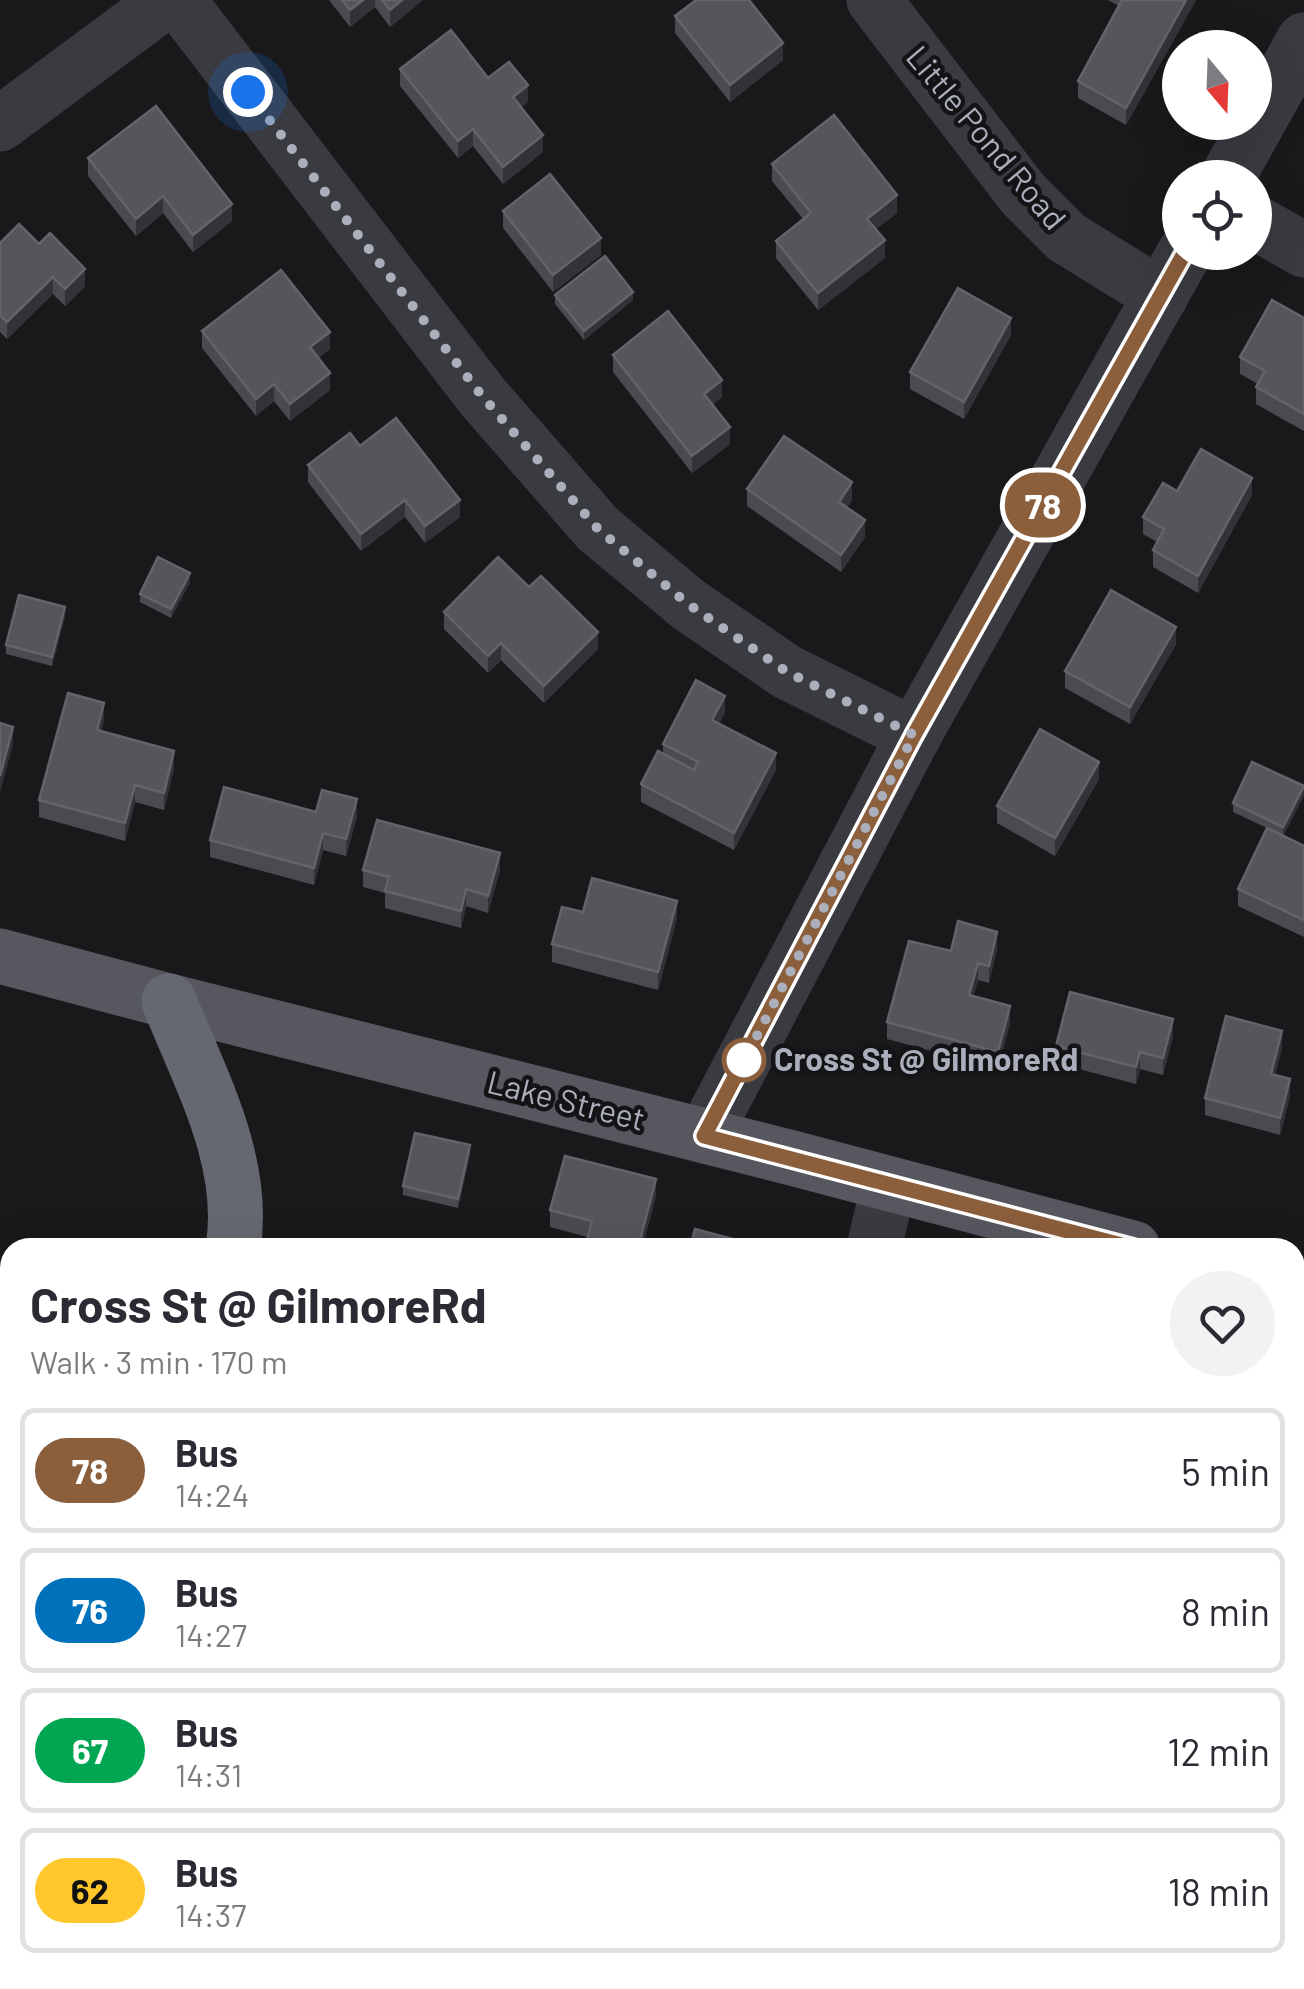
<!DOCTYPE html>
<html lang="en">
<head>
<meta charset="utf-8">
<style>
  :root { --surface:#fff; --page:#f2f2f3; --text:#2b2b33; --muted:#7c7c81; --line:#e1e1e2 }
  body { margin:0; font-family:Barlow,sans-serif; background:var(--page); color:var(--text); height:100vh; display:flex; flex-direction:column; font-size:38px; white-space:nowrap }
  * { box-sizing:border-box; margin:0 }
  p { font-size:32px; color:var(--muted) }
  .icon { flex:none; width:55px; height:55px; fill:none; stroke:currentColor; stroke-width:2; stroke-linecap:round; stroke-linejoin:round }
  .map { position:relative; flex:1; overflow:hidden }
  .details { position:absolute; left:0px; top:1238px; width:1305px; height:752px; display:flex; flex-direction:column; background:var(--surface); border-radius:30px 30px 0 0; box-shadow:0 10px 40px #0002 }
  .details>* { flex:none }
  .badge { padding:0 20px; border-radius:32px; font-size:35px; line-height:65px }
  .needle { width:65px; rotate:161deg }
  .fabs { position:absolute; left:1162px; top:30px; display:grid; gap:20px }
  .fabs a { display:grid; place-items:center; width:110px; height:110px; border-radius:50%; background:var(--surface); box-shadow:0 10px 40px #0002; font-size:50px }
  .you { position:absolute; width:50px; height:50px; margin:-25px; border:8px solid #fff; border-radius:50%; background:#1a73e8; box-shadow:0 0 0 15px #1a73e833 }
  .map>.badge { position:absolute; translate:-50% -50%; box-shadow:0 0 0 5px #fff }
  .round { display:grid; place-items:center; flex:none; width:105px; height:105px; border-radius:52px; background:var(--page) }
  .summary { display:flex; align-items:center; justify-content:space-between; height:170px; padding:0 30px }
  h1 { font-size:48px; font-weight:700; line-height:75px }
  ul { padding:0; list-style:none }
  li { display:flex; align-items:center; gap:30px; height:125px; margin:0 20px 15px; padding:0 10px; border:5px solid var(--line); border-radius:15px }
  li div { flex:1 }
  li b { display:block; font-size:38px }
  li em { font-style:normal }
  li .badge { min-width:110px; font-weight:700; text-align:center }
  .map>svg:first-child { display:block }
  .green { fill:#212922 }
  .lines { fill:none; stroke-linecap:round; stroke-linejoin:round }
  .minor { stroke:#3a3b40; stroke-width:55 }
  .major { stroke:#56575f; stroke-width:55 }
  .highway { stroke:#666871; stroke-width:55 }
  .wall { fill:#4a4b50 }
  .shaded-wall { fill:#323336 }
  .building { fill:#55565c; stroke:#62646a; stroke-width:2.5 }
  .line-casing { stroke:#fff; stroke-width:22 }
  .line { stroke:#8b5e3c; stroke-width:15 }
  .walk { stroke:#abafbb; stroke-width:10; stroke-dasharray:0 18 }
  .stop-dot { fill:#fff; stroke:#8b5e3c; stroke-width:5 }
  .labels { text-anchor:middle; stroke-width:9; stroke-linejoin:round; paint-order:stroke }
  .street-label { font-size:32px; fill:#abafbb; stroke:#141416 }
  .stop-label { font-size:32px; font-weight:bold; fill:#abafbb; stroke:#141416; text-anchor:start }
</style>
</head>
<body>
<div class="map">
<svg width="1304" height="1989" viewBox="0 0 1304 1989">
  <rect width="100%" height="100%" fill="#19191b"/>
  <!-- green -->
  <g class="green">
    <polygon points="10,1473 10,1544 0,1541 0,1477"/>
    <polygon points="0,1927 10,1930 10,1980 152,1980 178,1989 0,1989"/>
  </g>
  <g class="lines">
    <!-- minor -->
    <g class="minor">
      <polyline points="178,0 482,396 598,529 689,605 787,672 914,735"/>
      <polyline points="874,0 1023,194 1066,237 1161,296"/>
      <polyline points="0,124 167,0"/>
      <polyline points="1227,178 1304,40"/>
      <polyline points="1255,222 1304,250"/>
      <polyline points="704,1136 914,735 1185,252"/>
      <polyline points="874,1248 889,1184"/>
      <polyline points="1295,1517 1304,1451"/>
    </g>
    <!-- major -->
    <g class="major">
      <polyline points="0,956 169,1001 792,1158 1133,1248"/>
      <polyline points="1295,1290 1304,1292"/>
    </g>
    <!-- highway -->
    <g class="highway">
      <path d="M169 1001C200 1079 247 1162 233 1248"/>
      <polyline points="0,1442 10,1440"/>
      <polyline points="0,1650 10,1654"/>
      <polyline points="0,1815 10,1818"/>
      <polyline points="0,1894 10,1895"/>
      <polyline points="453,1980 478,1989"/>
      <polyline points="1013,1980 1056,1989"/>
    </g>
  </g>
  <!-- wall -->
  <g class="wall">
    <polygon points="329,0 423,0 390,27 375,7 350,27"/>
    <polygon points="1108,0 1196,0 1126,125 1078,98 1078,81 1119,6"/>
    <polygon points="675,16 783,60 730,102 675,33"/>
    <polygon points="400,69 488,78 528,102 521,107 543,152 503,184 473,146 458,158 400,86"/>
    <polygon points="88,158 232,221 193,252 163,213 136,236 88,176"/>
    <polygon points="772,164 897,213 876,229 885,258 818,310 776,258 776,241 803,219 772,181"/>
    <polygon points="503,211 601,255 553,292 503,228"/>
    <polygon points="0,243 39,244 85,286 65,306 53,294 7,339 0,332"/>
    <polygon points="555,295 633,300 584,340 555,304"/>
    <polygon points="1304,318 1304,431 1256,404 1256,387 1258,384 1240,374 1240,357"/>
    <polygon points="202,331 330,349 318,358 330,390 290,421 274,401 256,416 202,348"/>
    <polygon points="1011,335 964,419 910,389 910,372"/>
    <polygon points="613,355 722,397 713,404 730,444 692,473 613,372"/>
    <polygon points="360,446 460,517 425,543 405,517 361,551 308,482 308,465"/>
    <polygon points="747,489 852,500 847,508 865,537 841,572 747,506"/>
    <polygon points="1177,491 1252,495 1198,593 1153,567 1153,550 1157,542 1143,534 1143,517"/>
    <polygon points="190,582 171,618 140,602 140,594"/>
    <polygon points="529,587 598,649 544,703 501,660 488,673 444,629 444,612"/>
    <polygon points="65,616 52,666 6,654 6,645"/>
    <polygon points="1176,644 1130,724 1065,688 1065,671"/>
    <polygon points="725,713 719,724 776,770 734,850 641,802 641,784 663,753 663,744"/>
    <polygon points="104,720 101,732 174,768 164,810 135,802 125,841 39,817 39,800"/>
    <polygon points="1099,779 1055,856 997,823 997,806"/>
    <polygon points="1304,795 1283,836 1304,846 1304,937 1238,906 1238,889 1267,828 1233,812 1233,803"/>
    <polygon points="316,812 357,816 346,856 323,850 314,885 210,857 210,840"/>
    <polygon points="363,870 500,870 488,913 466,906 461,928 385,908 385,893 363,887"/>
    <polygon points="583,912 677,918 658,990 552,962 552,944"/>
    <polygon points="997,949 989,983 978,980 973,996 1010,1023 998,1069 887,1039 887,1022 951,951"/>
    <polygon points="1173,1036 1163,1075 1140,1069 1136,1084 1056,1063 1056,1046"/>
    <polygon points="1282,1048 1275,1075 1290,1096 1280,1135 1205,1115 1205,1098"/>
    <polygon points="470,1154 458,1208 403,1195 403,1186"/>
    <polygon points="656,1196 642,1248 587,1248 587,1237 550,1227 550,1210"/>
    <polygon points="1304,1694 1304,1738 1295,1723 1295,1699"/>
  </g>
  <!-- shaded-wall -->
  <g class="shaded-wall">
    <polygon points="363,0 375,0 375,7 350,27 350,10"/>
    <polygon points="402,0 423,0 390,27 390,10"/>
    <polygon points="1186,0 1196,0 1126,125 1126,108"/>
    <polygon points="783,43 783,60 730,102 730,85"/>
    <polygon points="528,85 528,102 513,114 513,97"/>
    <polygon points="473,129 473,146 458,158 458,141"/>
    <polygon points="543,135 543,152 503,184 503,167"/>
    <polygon points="897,195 897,213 867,236 867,219"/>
    <polygon points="163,196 163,213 136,236 136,219"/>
    <polygon points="232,204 232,221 193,252 193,235"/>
    <polygon points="601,238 601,255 553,292 553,275"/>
    <polygon points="885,240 885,258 818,310 818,293"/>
    <polygon points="85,269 85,286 65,306 65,289"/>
    <polygon points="53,277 53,294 7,339 7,322"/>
    <polygon points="633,292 633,300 584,340 584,331"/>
    <polygon points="1011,318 1011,335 964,419 964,402"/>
    <polygon points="330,332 330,349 310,364 310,347"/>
    <polygon points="330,373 330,390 290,421 290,404"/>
    <polygon points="722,380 722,397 704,411 704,394"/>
    <polygon points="274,384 274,401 256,416 256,399"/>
    <polygon points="730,427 730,444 692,473 692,456"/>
    <polygon points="1252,478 1252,495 1198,593 1198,576"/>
    <polygon points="852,482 852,500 839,519 839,502"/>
    <polygon points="405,500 405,517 361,551 361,534"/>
    <polygon points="460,500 460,517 425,543 425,526"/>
    <polygon points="865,520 865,537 841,572 841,555"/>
    <polygon points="190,573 190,582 171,618 171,609"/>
    <polygon points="65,607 65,616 52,666 52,657"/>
    <polygon points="1176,627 1176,644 1130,724 1130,707"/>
    <polygon points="598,632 598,649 544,703 544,686"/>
    <polygon points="501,643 501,660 488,673 488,656"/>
    <polygon points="725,696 725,713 712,737 712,720"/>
    <polygon points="104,703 104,720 97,747 97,730"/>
    <polygon points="13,727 13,744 0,793 0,776"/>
    <polygon points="174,751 174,768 164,810 164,793"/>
    <polygon points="776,753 776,770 734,850 734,833"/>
    <polygon points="1099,762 1099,779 1055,856 1055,838"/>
    <polygon points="135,785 135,802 125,841 125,823"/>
    <polygon points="1304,786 1304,795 1283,836 1283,827"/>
    <polygon points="357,799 357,816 346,856 346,839"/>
    <polygon points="323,833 323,850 314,885 314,868"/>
    <polygon points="500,853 500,870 488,913 488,896"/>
    <polygon points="466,889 466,906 461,928 461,911"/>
    <polygon points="677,901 677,918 658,990 658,972"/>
    <polygon points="997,932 997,949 989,983 989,966"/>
    <polygon points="978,963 978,980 969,1012 969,995"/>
    <polygon points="1010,1006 1010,1023 998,1069 998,1052"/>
    <polygon points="1173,1019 1173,1036 1163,1075 1163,1058"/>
    <polygon points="1282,1031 1282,1048 1271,1091 1271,1074"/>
    <polygon points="1140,1052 1140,1069 1136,1084 1136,1067"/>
    <polygon points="1290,1079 1290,1096 1280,1135 1280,1118"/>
    <polygon points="470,1145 470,1154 458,1208 458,1199"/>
    <polygon points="656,1179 656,1196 642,1248 638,1248"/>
  </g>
  <!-- building -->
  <g class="building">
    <polygon points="342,0 363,0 350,10"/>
    <polygon points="382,0 402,0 390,10"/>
    <polygon points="696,0 749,0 783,43 730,85 675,16"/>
    <polygon points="1122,0 1186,0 1126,108 1078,81"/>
    <polygon points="451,30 488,78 509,62 528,85 513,97 543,135 503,167 473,129 458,141 400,69"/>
    <polygon points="156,106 232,204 193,235 163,196 136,219 88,158"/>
    <polygon points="834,115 897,195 867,219 885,240 818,293 776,241 811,213 772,164"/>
    <polygon points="550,174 601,238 553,275 503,211"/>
    <polygon points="19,224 39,244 50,233 85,269 65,289 53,277 7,322 0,315 0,243"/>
    <polygon points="605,256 633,292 584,331 555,295"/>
    <polygon points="281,270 330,332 310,347 330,373 290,404 274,384 256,399 202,331"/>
    <polygon points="958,288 1011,318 964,402 910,372"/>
    <polygon points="1272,300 1304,318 1304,414 1256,387 1265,371 1240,357"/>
    <polygon points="668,311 722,380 704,394 730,427 692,456 613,355"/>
    <polygon points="396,418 460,500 425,526 405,500 361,534 308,465 350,433 360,446"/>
    <polygon points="784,436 852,482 839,502 865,520 841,555 747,489"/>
    <polygon points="1201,449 1252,478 1198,576 1153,550 1164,529 1143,517 1163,483 1177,491"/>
    <polygon points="158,557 190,573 171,609 140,594"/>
    <polygon points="498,557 529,587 541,576 598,632 544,686 501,643 488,656 444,612"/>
    <polygon points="1111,590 1176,627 1130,707 1065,671"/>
    <polygon points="19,595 65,607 52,657 6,645"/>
    <polygon points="696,680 725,696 712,720 776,753 734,833 641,784 658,751 694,770 698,762 663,744"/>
    <polygon points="68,693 104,703 97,730 174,751 164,793 135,785 125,823 39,800"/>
    <polygon points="0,723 13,727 0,776"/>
    <polygon points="1040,729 1099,762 1055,838 997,806"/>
    <polygon points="1252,762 1304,786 1283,827 1233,803"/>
    <polygon points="224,787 316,812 322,790 357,799 346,839 323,833 314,868 210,840"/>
    <polygon points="377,820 500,853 488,896 466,889 461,911 385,891 389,877 363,870"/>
    <polygon points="1267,828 1304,846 1304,920 1238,889"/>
    <polygon points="592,878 677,901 658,972 552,944 562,907 583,912"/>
    <polygon points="958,921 997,932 989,966 978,963 969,995 1010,1006 998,1052 887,1022 909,941 951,951"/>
    <polygon points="1070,992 1173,1019 1163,1058 1140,1052 1136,1067 1056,1046"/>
    <polygon points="1226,1016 1282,1031 1271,1074 1290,1079 1280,1118 1205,1098"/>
    <polygon points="415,1133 470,1145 458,1199 403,1186"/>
    <polygon points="565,1156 656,1179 638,1248 614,1248 587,1240 592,1221 550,1210"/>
    <polygon points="695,1229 767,1248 690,1248"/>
    <polygon points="1304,1694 1304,1714 1295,1699"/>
  </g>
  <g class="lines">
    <!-- line casing -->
    <g class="line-casing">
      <polyline id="line" points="1133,1248 704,1136 914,735 1185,252"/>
    </g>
    <!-- line -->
    <use href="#line" class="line"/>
    <!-- walk -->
    <polyline class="walk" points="248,92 482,396 598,529 688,604 787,672 914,735 736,1076 744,1060"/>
  </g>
  <!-- markers -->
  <circle class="stop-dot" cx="744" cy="1060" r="20"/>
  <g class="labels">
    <!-- street labels -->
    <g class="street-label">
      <text transform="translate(986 138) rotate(50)" y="11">Little Pond Road</text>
      <text transform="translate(566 1101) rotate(14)" y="11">Lake Street</text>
    </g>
    <!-- stop labels -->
    <g class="stop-label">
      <text x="774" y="1071">Cross St @ GilmoreRd</text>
    </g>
  </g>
</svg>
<div class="fabs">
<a><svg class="needle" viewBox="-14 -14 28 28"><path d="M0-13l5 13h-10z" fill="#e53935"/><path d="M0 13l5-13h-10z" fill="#7c7c81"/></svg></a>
<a><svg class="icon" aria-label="locate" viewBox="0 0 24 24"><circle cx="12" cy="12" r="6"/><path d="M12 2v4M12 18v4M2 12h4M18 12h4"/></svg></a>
</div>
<div class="you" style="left:248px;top:92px"></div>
<b class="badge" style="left:1043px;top:505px;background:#8b5e3c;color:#fff">78</b>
<section class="details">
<div class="summary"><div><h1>Cross St @ GilmoreRd</h1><p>Walk · 3 min · 170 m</p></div><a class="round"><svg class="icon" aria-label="heart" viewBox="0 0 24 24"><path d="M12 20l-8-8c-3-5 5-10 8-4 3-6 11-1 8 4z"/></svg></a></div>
<ul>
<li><span class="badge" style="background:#8b5e3c;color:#fff">78</span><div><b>Bus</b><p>14:24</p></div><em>5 min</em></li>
<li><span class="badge" style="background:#0072bc;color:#fff">76</span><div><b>Bus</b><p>14:27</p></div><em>8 min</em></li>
<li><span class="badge" style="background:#00a651;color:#fff">67</span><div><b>Bus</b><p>14:31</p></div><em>12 min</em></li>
<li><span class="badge" style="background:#ffc72c;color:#111">62</span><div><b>Bus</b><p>14:37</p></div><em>18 min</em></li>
</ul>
</section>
</div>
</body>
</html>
